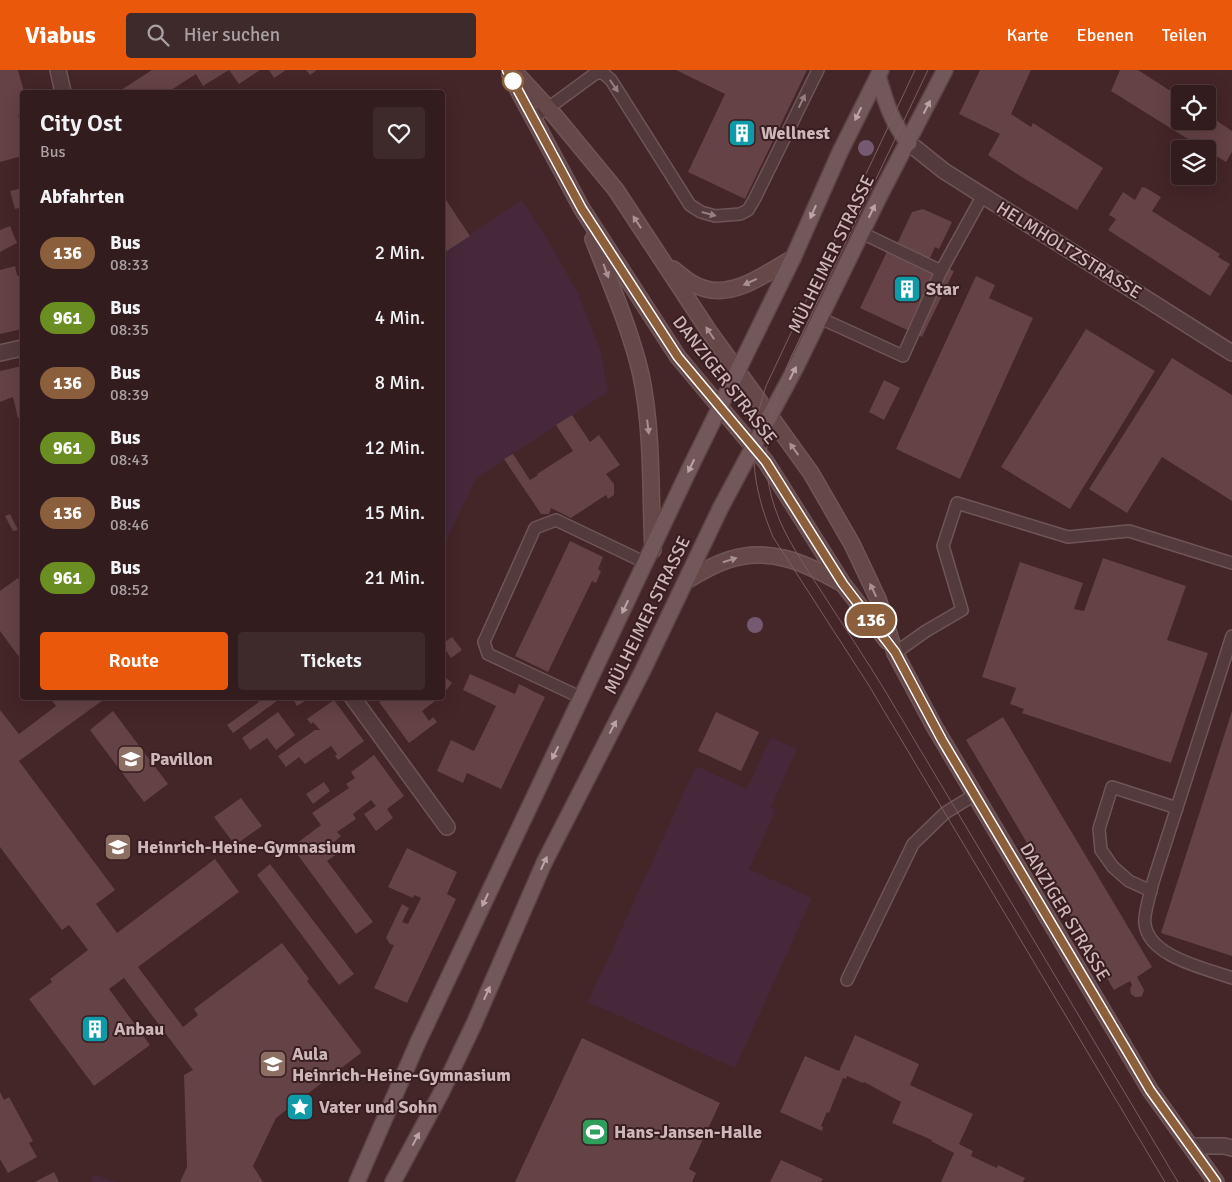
<!DOCTYPE html>
<html lang="de">
<head>
<meta charset="utf-8">
<style>
  :root { --surface:#331c1e; --page:#3e292b; --text:#f1f3f6; --muted:#a9a1a4; --line:#4e3a3c; --accent:#ea580c }
  body { margin:0; font-family:Signika,sans-serif; background:var(--page); color:var(--text); height:100vh; display:flex; flex-direction:column; font-size:19px; white-space:nowrap }
  * { box-sizing:border-box; margin:0 }
  p { font-size:16px; color:var(--muted) }
  .icon { flex:none; width:28px; height:28px; fill:none; stroke:currentColor; stroke-width:2; stroke-linecap:round; stroke-linejoin:round }
  .map { position:relative; flex:1; overflow:hidden }
  .panel { position:absolute; left:20px; top:20px; width:425px; height:610px; display:flex; flex-direction:column; background:var(--surface); border-radius:5px; box-shadow:0 5px 20px #0002,0 0 0 1px var(--line) }
  .panel>* { flex:none }
  .badge { padding:0 10px; border-radius:16px; font-size:18px; line-height:32px }
  .buttons { position:absolute; left:1171px; top:15px; display:grid; gap:10px }
  .buttons a { display:grid; place-items:center; width:45px; height:45px; border-radius:5px; background:var(--surface); box-shadow:0 5px 20px #0002,0 0 0 1px var(--line); font-size:25px }
  .map>.badge { position:absolute; translate:-50% -50%; box-shadow:0 0 0 2px #fff }
  h2 { padding:0 20px; font-size:19px; line-height:45px }
  .round { display:grid; place-items:center; flex:none; width:52px; height:52px; border-radius:5px; background:var(--page) }
  .overview { display:flex; align-items:center; justify-content:space-between; height:85px; padding:0 20px }
  h1 { font-size:24px; font-weight:600; line-height:38px }
  .button { display:flex; gap:10px; margin-top:auto; padding:10px 20px }
  .button a { flex:1; height:58px; border-radius:5px; background:var(--accent); color:#fff; font-size:20px; font-weight:600; line-height:58px; text-align:center }
  .button a+a { background:var(--page); color:var(--text) }
  ul { padding:0; list-style:none }
  li { display:flex; align-items:center; gap:15px; height:65px; padding:0 20px }
  li div { flex:1 }
  li b { display:block; font-size:19px }
  li em { font-style:normal }
  li .badge { min-width:55px; font-weight:700; text-align:center }
  header { display:flex; align-items:center; gap:30px; box-sizing:border-box; height:70px; padding:0 25px; background:var(--accent); color:#fff }
  header strong { font-size:24px }
  nav { display:flex; gap:28px; margin-inline-start:auto; font-size:18px }
  .search { width:350px; height:45px; background:var(--page); display:flex; align-items:center; gap:12px; box-sizing:border-box; padding:0 18px; border-radius:5px; color:var(--muted); font-size:19px }
  .map>svg:first-child { display:block }
  .green { fill:#46283a }
  .building { fill:#644245 }
  .lines { fill:none; stroke-linecap:round; stroke-linejoin:round }
  .service-casing { stroke:#6e5557; stroke-width:14 }
  .minor-casing { stroke:#6e5557; stroke-width:18 }
  .secondary-casing { stroke:#6e5557; stroke-width:18 }
  .primary-casing { stroke:#5d4345; stroke-width:18 }
  .service { stroke:#533a3c; stroke-width:11 }
  .minor { stroke:#533a3c; stroke-width:15 }
  .secondary { stroke:#674849; stroke-width:15 }
  .primary { stroke:#73585b; stroke-width:15 }
  .tram { stroke:#7a5c5e; stroke-width:1 }
  .tree { fill:#745971 }
  .oneway { fill:#967f80 }
  .oneway2 { fill:#bba4a5 }
  .oneway3 { fill:#a99091 }
  .line-casing { stroke:#fff; stroke-width:11 }
  .line { stroke:#8b5e3c; stroke-width:8 }
  .stop-dot { fill:#fff; stroke:#8b5e3c; stroke-width:2.5 }
  .labels { text-anchor:middle; stroke-width:4; stroke-linejoin:round; paint-order:stroke }
  .poi-label { font-size:18px; font-weight:bold; fill:#cdb7b8; stroke:#391e21; text-anchor:start }
  .street-label { font-size:18px; fill:#cdb7b8; stroke:#391e21 }
</style>
</head>
<body>
<header>
<strong>Viabus</strong>
<div class="search"><svg class="icon" aria-label="search" viewBox="0 0 24 24"><circle cx="10" cy="10" r="6"/><path d="M15 15l6 6"/></svg>Hier suchen</div>
<nav><a>Karte</a><a>Ebenen</a><a>Teilen</a></nav>
</header>
<div class="map">
<svg width="1232" height="1112" viewBox="0 0 1232 1112">
  <rect width="100%" height="100%" fill="#442528"/>
  <!-- green -->
  <g class="green">
    <polygon points="522,130 553,179 578,223 601,282 608,322 476,408 443,477 443,183"/>
    <polygon points="771,667 797,679 771,737 776,740 749,799 812,828 735,998 588,932 696,696 747,719"/>
    <polygon points="94,1104 116,1112 91,1112"/>
  </g>
  <!-- building -->
  <g class="building">
    <polygon points="0,0 18,0 24,22 22,44 18,45 22,56 22,86 0,92"/>
    <polygon points="152,0 229,0 203,16 196,4 168,22 118,22"/>
    <polygon points="229,0 260,0 239,14"/>
    <polygon points="269,0 286,0 274,8"/>
    <polygon points="306,0 317,0 310,5"/>
    <polygon points="676,0 807,0 745,129 688,102 725,24"/>
    <polygon points="980,0 1031,0 1011,44 1031,57 1033,53 1103,98 1077,140 1025,109 988,85 1000,64 959,44"/>
    <polygon points="1120,0 1138,0 1180,27 1180,51 1208,51 1208,45 1232,61 1232,82 1226,92 1208,81 1208,79 1204,79 1111,21"/>
    <polygon points="1142,117 1146,118 1161,127 1152,141 1220,184 1218,187 1230,194 1210,226 1108,160 1116,149 1109,145 1123,122 1135,130"/>
    <polygon points="22,118 22,137 15,139 10,121"/>
    <polygon points="442,124 470,166 442,184"/>
    <polygon points="923,139 952,152 939,179 935,177 929,190 954,201 922,267 860,238 892,171 897,174 912,142"/>
    <polygon points="10,156 17,173 0,182 0,160"/>
    <polygon points="15,196 17,205 22,209 22,259 0,264 0,200"/>
    <polygon points="976,206 995,215 989,228 1033,248 960,409 896,379"/>
    <polygon points="1086,259 1155,301 1070,439 1001,397"/>
    <polygon points="1172,288 1232,325 1232,431 1162,387 1127,443 1089,419"/>
    <polygon points="22,296 22,347 18,348 13,327 0,332 0,301"/>
    <polygon points="884,310 900,318 884,350 869,342"/>
    <polygon points="572,345 590,372 599,365 620,395 606,404 614,414 614,425 608,429 606,425 571,448 551,438 549,444 541,444 504,389 513,384 530,410 538,405 537,404 573,381 556,355"/>
    <polygon points="10,444 18,460 13,461 5,446"/>
    <polygon points="570,471 603,487 598,499 601,501 596,513 592,511 548,602 515,586"/>
    <polygon points="1103,488 1186,516 1167,570 1208,583 1171,693 1022,643 1024,639 1010,634 1016,618 982,607 1020,492 1083,513 1074,539 1084,541"/>
    <polygon points="18,508 22,513 22,591 0,561 0,521"/>
    <polygon points="452,567 462,580 451,588 442,574"/>
    <polygon points="470,604 515,624 519,614 545,627 501,719 467,703 463,713 437,701 451,670 474,681 496,636 463,620"/>
    <polygon points="446,608 452,613 442,625 442,612"/>
    <polygon points="50,628 106,628 19,691 115,820 96,834 117,863 215,789 239,822 138,897 183,957 198,945 194,939 282,873 309,909 307,911 360,980 361,983 276,1048 253,1096 263,1112 180,1112 187,1097 184,1005 193,1000 124,908 109,919 150,975 94,1016 29,929 52,912 50,909 88,880 69,855 62,860 0,777 0,640 19,664 56,636"/>
    <polygon points="256,628 281,628 233,663 227,655 259,632"/>
    <polygon points="296,628 309,628 297,636 294,631 297,629"/>
    <polygon points="385,628 439,628 422,641 429,651 433,647 437,652 409,673 379,632"/>
    <polygon points="334,630 364,671 338,690 335,686 337,684 331,676 305,694 299,687 286,697 278,686 315,660 320,660 313,652 311,654 307,649"/>
    <polygon points="113,641 168,714 144,732 90,660"/>
    <polygon points="1232,641 1232,886 1161,863"/>
    <polygon points="278,642 295,665 276,680 267,668 250,680 242,668"/>
    <polygon points="716,642 759,662 741,701 698,681"/>
    <polygon points="1003,647 1152,897 1137,907 1144,920 1142,926 1139,927 1135,927 1131,924 1130,919 1132,915 1130,911 1114,920 966,670"/>
    <polygon points="374,685 404,726 387,739 393,748 376,761 364,744 376,736 371,730 353,744 356,749 337,762 341,766 334,772 341,781 327,791 373,852 356,864 292,777 321,755 312,743 349,718 346,714 355,708 351,702"/>
    <polygon points="324,712 330,721 313,734 306,724"/>
    <polygon points="241,728 262,756 235,775 214,747"/>
    <polygon points="407,778 457,802 447,824 456,829 407,933 374,918 394,875 390,874 386,868 402,834 409,838 402,852 408,854 421,828 414,825 413,828 388,817"/>
    <polygon points="270,794 354,904 339,915 257,805"/>
    <polygon points="855,965 919,994 910,1015 973,1044 959,1074 973,1081 971,1086 997,1098 998,1095 1025,1108 1023,1112 941,1112 954,1083 931,1071 932,1070 892,1053 901,1032 864,1012 863,1013 847,1006 846,1009 843,1008 829,1043 827,1042 821,1056 823,1057 822,1061 780,1042 805,986 839,1001"/>
    <polygon points="582,968 720,1033 689,1099 696,1103 692,1112 515,1112"/>
    <polygon points="0,1022 4,1030 9,1027 33,1071 29,1073 37,1087 8,1103 0,1089"/>
    <polygon points="781,1090 823,1109 821,1112 770,1112"/>
    <polygon points="54,1102 59,1112 35,1112"/>
  </g>
  <g class="lines">
    <!-- service casing -->
    <g class="service-casing">
      <g id="service">
        <polyline points="533,47 551,36 596,3 603,3 611,10 690,135 701,142 715,146 740,144 748,140 754,130 818,0"/>
        <polyline points="862,163 941,201"/>
        <polyline points="820,248 903,286 941,201 983,125"/>
        <path d="M1232 566 1153 812C1151 821 1143 846 1145 854 1149 887 1205 898 1232 908"/>
        <polyline points="895,583 926,561 962,540 943,476 957,433 1068,467 1129,461 1232,493"/>
        <polyline points="582,628 488,584 484,572 535,458 556,450 646,493"/>
        <polyline points="1151,821 1129,811 1113,797 1101,780 1099,759 1112,717 1177,738"/>
        <polyline points="847,910 913,774 945,743 974,725"/>
      </g>
    </g>
    <!-- minor casing -->
    <g class="minor-casing">
      <g id="minor">
        <polyline points="58,0 63,22"/>
        <polyline points="909,73 944,101 1232,283"/>
        <polyline points="0,283 22,278"/>
        <polyline points="353,628 447,757"/>
        <polyline points="1191,1076 1224,1076 1232,1078"/>
      </g>
    </g>
    <!-- secondary casing -->
    <g class="secondary-casing">
      <g id="secondary">
        <polyline points="513,0 550,40 616,120 708,260 811,403 852,474 878,529 895,583 934,656 1150,1020 1216,1112"/>
        <polyline points="510,5 582,139 678,287 766,392 843,514 887,571"/>
        <path d="M593 169C610 212 631 261 641 305 653 362 650 422 653 480"/>
        <path d="M673 199C683 207 693 216 706 219 736 227 768 202 793 188"/>
        <path d="M686 511C699 503 713 495 728 490 768 476 806 493 841 513"/>
      </g>
    </g>
    <!-- primary casing -->
    <g class="primary-casing">
      <g id="primary">
        <path d="M878 6C885 30 892 54 909 73"/>
        <polyline points="357,1112 418,972 689,400 793,188 840,82 881,0"/>
        <polyline points="393,1112 441,1023 474,954 544,793 642,602 721,437 796,297 880,125 945,0"/>
      </g>
    </g>
    <!-- service -->
    <use href="#service" class="service"/>
    <!-- minor -->
    <use href="#minor" class="minor"/>
    <!-- secondary -->
    <use href="#secondary" class="secondary"/>
    <!-- primary -->
    <use href="#primary" class="primary"/>
    <!-- tram -->
    <g class="tram">
      <path d="M915 0 766 316C747 372 751 414 773 467L868 614 1165 1112"/>
      <path d="M928 0 791 287C772 338 756 383 775 438 785 468 804 494 821 521 843 555 866 589 887 624 984 787 1081 949 1178 1112"/>
    </g>
  </g>
  <!-- trees -->
  <g class="tree">
    <circle cx="866" cy="78" r="8"/>
    <circle cx="755" cy="555" r="8"/>
  </g>
  <!-- one-way arrows -->
  <defs><path id="oneway-solid" d="M-6-.8H1V-3.2L6.5 0L1 3.2V.8H-6Z" transform="scale(1.25)"/></defs>
  <g class="oneway">
    <use href="#oneway-solid" transform="translate(614 16) rotate(56)"/>
    <use href="#oneway-solid" transform="translate(802 31) rotate(-64)"/>
    <use href="#oneway-solid" transform="translate(709 144) rotate(15)"/>
  </g>
  <g class="oneway2">
    <use href="#oneway-solid" transform="translate(927 37) rotate(-63)"/>
    <use href="#oneway-solid" transform="translate(858 44) rotate(116)"/>
    <use href="#oneway-solid" transform="translate(872 141) rotate(-64)"/>
    <use href="#oneway-solid" transform="translate(813 142) rotate(114)"/>
    <use href="#oneway-solid" transform="translate(793 303) rotate(-63)"/>
    <use href="#oneway-solid" transform="translate(691 396) rotate(116)"/>
    <use href="#oneway-solid" transform="translate(625 537) rotate(115)"/>
    <use href="#oneway-solid" transform="translate(613 657) rotate(-62)"/>
    <use href="#oneway-solid" transform="translate(555 683) rotate(116)"/>
    <use href="#oneway-solid" transform="translate(544 793) rotate(-65)"/>
    <use href="#oneway-solid" transform="translate(485 830) rotate(115)"/>
    <use href="#oneway-solid" transform="translate(487 923) rotate(-66)"/>
    <use href="#oneway-solid" transform="translate(416 1069) rotate(-62)"/>
  </g>
  <g class="oneway3">
    <use href="#oneway-solid" transform="translate(637 152) rotate(-123)"/>
    <use href="#oneway-solid" transform="translate(606 201) rotate(70)"/>
    <use href="#oneway-solid" transform="translate(750 212) rotate(155)"/>
    <use href="#oneway-solid" transform="translate(710 263) rotate(-124)"/>
    <use href="#oneway-solid" transform="translate(648 357) rotate(83)"/>
    <use href="#oneway-solid" transform="translate(794 379) rotate(-126)"/>
    <use href="#oneway-solid" transform="translate(730 490) rotate(-18)"/>
    <use href="#oneway-solid" transform="translate(873 520) rotate(-115)"/>
  </g>
  <g class="lines">
    <!-- line casing -->
    <g class="line-casing">
      <polyline id="line" points="507,0 582,139 678,287 766,392 843,514 895,582 942,670 1133,991 1150,1020 1216,1112"/>
    </g>
    <!-- line -->
    <use href="#line" class="line"/>
  </g>
  <!-- icons -->
  <defs>
    <g id="building-square" transform="scale(1.4375)"><rect x="-9" y="-9" width="18" height="18" rx="4" fill="#0f9aa8" stroke="#391e21"/><path d="M-4-6H4V6H1V3H-1V6H-4ZM-2.5-4.3h1.7v1.8h-1.7ZM.8-4.3h1.7v1.8H.8ZM-2.5-1h1.7V.8h-1.7ZM.8-1h1.7V.8H.8Z" fill="#fff"/></g>
    <g id="school-square" transform="scale(1.4375)"><rect x="-9" y="-9" width="18" height="18" rx="4" fill="#8d6e63" stroke="#391e21"/><path d="M0-5L7-2L0 1L-7-2ZM-4 1L0 2.5L4 1V4Q0 6-4 4Z" fill="#fff"/></g>
    <g id="sight-square" transform="scale(1.4375)"><rect x="-9" y="-9" width="18" height="18" rx="4" fill="#0f9aa8" stroke="#391e21"/><path d="M0-6L1.8-2.2L6-1.7L2.9 1.2L3.7 5.4L0 3.3L-3.7 5.4L-2.9 1.2L-6-1.7L-1.8-2.2Z" fill="#fff"/></g>
    <g id="stadium-square" transform="scale(1.4375)"><rect x="-9" y="-9" width="18" height="18" rx="4" fill="#2e9e5b" stroke="#391e21"/><path d="M0-5a6.5 5 0 1 0 0 10a6.5 5 0 1 0 0-10ZM-3.5-1.8h7v3.6h-7Z" fill="#fff"/></g>
  </defs>
  <g fill-rule="evenodd">
    <use href="#building-square" x="742" y="63"/>
    <use href="#building-square" x="907" y="219"/>
    <use href="#school-square" x="131" y="689"/>
    <use href="#school-square" x="118" y="777"/>
    <use href="#building-square" x="95" y="959"/>
    <use href="#school-square" x="273" y="994"/>
    <use href="#sight-square" x="300" y="1037"/>
    <use href="#stadium-square" x="595" y="1062"/>
  </g>
  <!-- markers -->
  <circle class="stop-dot" cx="513" cy="11" r="10"/>
  <g class="labels">
    <!-- poi labels -->
    <g class="poi-label">
      <text x="761" y="69">Wellnest</text>
      <text x="926" y="225">Star</text>
      <text x="150" y="695">Pavillon</text>
      <text x="137" y="783">Heinrich-Heine-Gymnasium</text>
      <text x="114" y="965">Anbau</text>
      <text x="292" y="990">Aula<tspan x="292" dy="21">Heinrich-Heine-Gymnasium</tspan></text>
      <text x="319" y="1043">Vater und Sohn</text>
      <text x="614" y="1068">Hans-Jansen-Halle</text>
    </g>
    <!-- street labels -->
    <g class="street-label">
      <text transform="translate(1069 180) rotate(32)" y="6">HELMHOLTZSTRASSE</text>
      <text transform="translate(831 184) rotate(-64)" y="6">MÜLHEIMER STRASSE</text>
      <text transform="translate(725 310) rotate(52)" y="6">DANZIGER STRASSE</text>
      <text transform="translate(647 545) rotate(-64)" y="6">MÜLHEIMER STRASSE</text>
      <text transform="translate(1065 842) rotate(59)" y="6">DANZIGER STRASSE</text>
    </g>
  </g>
</svg>
<div class="buttons">
<a><svg class="icon" aria-label="locate" viewBox="0 0 24 24"><circle cx="12" cy="12" r="6"/><path d="M12 2v4M12 18v4M2 12h4M18 12h4"/></svg></a>
<a><svg class="icon" aria-label="layers" viewBox="0 0 24 24"><path d="M12 4l9 5-9 5-9-5zM3 14l9 5 9-5"/></svg></a>
</div>
<b class="badge" style="left:871px;top:550px;background:#8b5e3c;color:#fff">136</b>
<section class="panel">
<div class="overview"><div><h1>City Ost</h1><p>Bus</p></div><a class="round"><svg class="icon" aria-label="heart" viewBox="0 0 24 24"><path d="M12 20l-8-8c-3-5 5-10 8-4 3-6 11-1 8 4z"/></svg></a></div>
<h2>Abfahrten</h2>
<ul>
<li><span class="badge" style="background:#8b5e3c;color:#fff">136</span><div><b>Bus</b><p>08:33</p></div><em>2 Min.</em></li>
<li><span class="badge" style="background:#6b8e23;color:#fff">961</span><div><b>Bus</b><p>08:35</p></div><em>4 Min.</em></li>
<li><span class="badge" style="background:#8b5e3c;color:#fff">136</span><div><b>Bus</b><p>08:39</p></div><em>8 Min.</em></li>
<li><span class="badge" style="background:#6b8e23;color:#fff">961</span><div><b>Bus</b><p>08:43</p></div><em>12 Min.</em></li>
<li><span class="badge" style="background:#8b5e3c;color:#fff">136</span><div><b>Bus</b><p>08:46</p></div><em>15 Min.</em></li>
<li><span class="badge" style="background:#6b8e23;color:#fff">961</span><div><b>Bus</b><p>08:52</p></div><em>21 Min.</em></li>
</ul>
<div class="button"><a>Route</a><a>Tickets</a></div>
</section>
</div>
</body>
</html>
